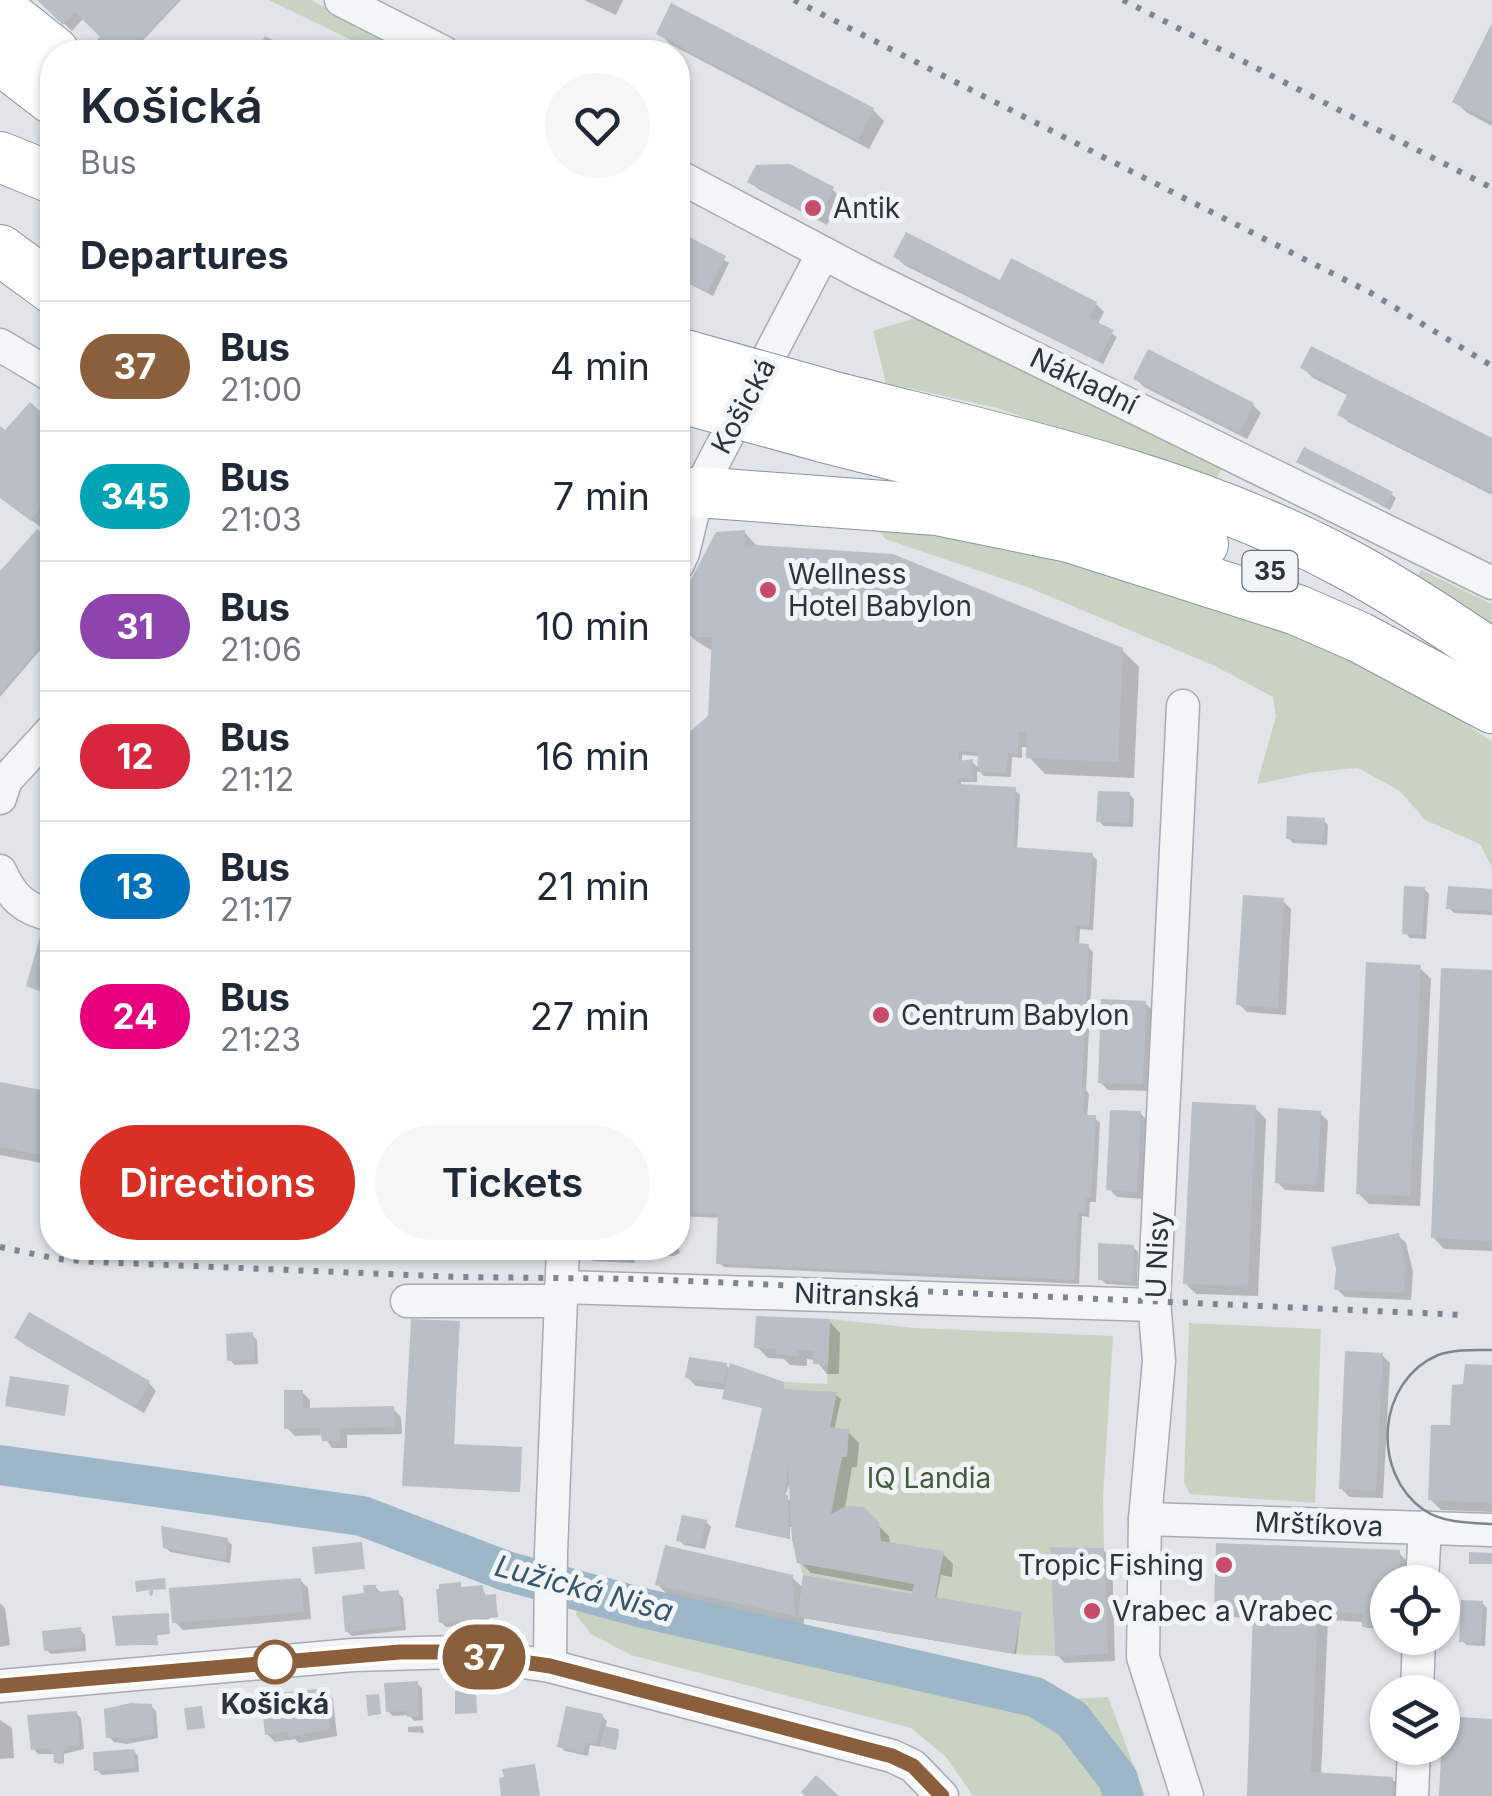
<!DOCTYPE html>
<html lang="en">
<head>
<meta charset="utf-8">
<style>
  :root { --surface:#fff; --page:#f6f6f7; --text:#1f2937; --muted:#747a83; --line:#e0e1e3; --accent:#d93025 }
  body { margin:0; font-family:Inter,sans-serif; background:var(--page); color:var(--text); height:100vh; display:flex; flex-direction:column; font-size:38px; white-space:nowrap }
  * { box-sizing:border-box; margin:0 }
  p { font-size:32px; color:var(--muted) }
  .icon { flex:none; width:55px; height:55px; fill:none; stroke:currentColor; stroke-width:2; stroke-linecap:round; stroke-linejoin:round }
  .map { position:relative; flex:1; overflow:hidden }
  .side { position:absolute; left:40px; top:40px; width:650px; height:1220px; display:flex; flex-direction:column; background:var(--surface); border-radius:40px; box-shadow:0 2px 8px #0004 }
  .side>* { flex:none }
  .badge { padding:0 20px; border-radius:32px; font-size:35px; line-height:65px }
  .controls { position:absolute; left:1370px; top:1565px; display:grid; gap:20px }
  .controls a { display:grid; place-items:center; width:90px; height:90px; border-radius:50%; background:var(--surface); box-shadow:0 2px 8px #0004; font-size:50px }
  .map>.badge { position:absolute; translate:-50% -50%; box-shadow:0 0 0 5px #fff }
  h2 { padding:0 40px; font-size:38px; line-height:90px }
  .round { display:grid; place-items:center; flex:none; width:105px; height:105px; border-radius:52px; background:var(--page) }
  .headline { display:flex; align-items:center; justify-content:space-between; height:170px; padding:0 40px }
  h1 { font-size:48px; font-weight:600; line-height:75px }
  .button { display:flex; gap:20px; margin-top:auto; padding:20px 40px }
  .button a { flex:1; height:115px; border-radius:60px; background:var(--accent); color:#fff; font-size:40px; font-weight:600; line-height:115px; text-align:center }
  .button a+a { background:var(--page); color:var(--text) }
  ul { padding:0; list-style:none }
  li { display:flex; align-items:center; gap:30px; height:130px; padding:0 40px; border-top:2px solid var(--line) }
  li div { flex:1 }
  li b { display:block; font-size:38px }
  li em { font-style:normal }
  li .badge { min-width:110px; font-weight:700; text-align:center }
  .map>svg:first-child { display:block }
  .green { fill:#c8d3c2 }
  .shadow { fill:#0003; fill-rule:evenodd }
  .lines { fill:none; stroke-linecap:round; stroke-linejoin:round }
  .river { stroke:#9db6c8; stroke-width:40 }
  .building { fill:#b8bfc6 }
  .minor-casing { stroke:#a6acb3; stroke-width:35 }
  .highway-casing { stroke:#89949f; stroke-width:52 }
  .minor { stroke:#f4f5f7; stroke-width:32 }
  .highway { stroke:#fff; stroke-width:50 }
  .tram { stroke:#7b8692; stroke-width:2.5 }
  .rail { stroke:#7b8692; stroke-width:6; stroke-dasharray:5 10; stroke-linecap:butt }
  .highway-bridge-casing { stroke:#89949f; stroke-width:52; stroke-linecap:butt }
  .highway-bridge { stroke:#fff; stroke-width:50 }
  .line-casing { stroke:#fff; stroke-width:22 }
  .line { stroke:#8b5e3c; stroke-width:15 }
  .poi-dot { fill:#c94b6b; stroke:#f0f4f7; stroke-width:4 }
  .stop-dot { fill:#fff; stroke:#8b5e3c; stroke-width:5 }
  .labels { text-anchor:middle; stroke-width:10; stroke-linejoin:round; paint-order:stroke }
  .shield { fill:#f0f4f7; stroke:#656e77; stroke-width:2.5 }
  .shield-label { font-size:25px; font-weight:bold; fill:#2a3440 }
  .poi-label { font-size:28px; fill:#2a3440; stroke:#f0f4f7; text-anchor:start }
  .street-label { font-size:28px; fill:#2a3440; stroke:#f0f4f7 }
  .park-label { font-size:28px; fill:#425b38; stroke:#f0f4f7 }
  .stop-label { font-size:28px; font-weight:bold; fill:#2a3440; stroke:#f0f4f7 }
  .water-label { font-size:30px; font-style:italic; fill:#365772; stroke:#f0f4f7 }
</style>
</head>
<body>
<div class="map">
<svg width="1492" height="1796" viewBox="0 0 1492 1796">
  <rect width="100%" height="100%" fill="#e1e5e9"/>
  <!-- green -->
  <g class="green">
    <polygon points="269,0 311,0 405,49 404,52 376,52"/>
    <polygon points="915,318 1224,463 1214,484 997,408 886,383 873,331"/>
    <polygon points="903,523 1111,571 1380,663 1492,742 1492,867 1480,844 1425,820 1400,791 1358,768 1315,772 1257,784 1276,716 1273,697 1215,666 1025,586 885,539 879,529"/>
    <polygon points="1421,570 1492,604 1492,630 1416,578"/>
    <polygon points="830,1319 916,1328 1113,1336 1103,1496 1104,1548 1050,1547 1055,1656 1014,1654 797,1617 803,1575 792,1539 784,1382 827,1384"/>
    <polygon points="1189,1323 1321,1329 1315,1503 1190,1494 1184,1482"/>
    <polygon points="579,1595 935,1684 1029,1701 1108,1697 1145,1796 973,1796 946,1757 911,1728 631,1655 591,1634 576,1615"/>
  </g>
  <!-- shadow -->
  <g class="shadow">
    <polygon points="40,0 181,0 132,52 103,52 95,45 104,37 84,18 72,31"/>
    <polygon points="584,0 623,0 616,15"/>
    <polygon points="1492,29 1492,126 1466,112 1455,101"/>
    <polygon points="659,33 873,110 884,121 869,149 670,44"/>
    <polygon points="750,182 832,189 840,197 827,225 758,189"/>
    <polygon points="678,234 729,263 713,296 678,278"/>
    <polygon points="896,257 1096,304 1104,312 1097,325 1117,337 1103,364 904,265"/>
    <polygon points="1303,368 1492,440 1492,495 1348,422 1340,414 1349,396 1313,378"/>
    <polygon points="1136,379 1253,405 1261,413 1247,439 1144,387"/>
    <polygon points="30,406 52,425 52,519 44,530 0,495 0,429 4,433"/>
    <polygon points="1299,462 1391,494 1396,498 1390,510"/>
    <polygon points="37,532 52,545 52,636 0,697 0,575"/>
    <path d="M744 532 759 548 1122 650 1139 667 1134 778 1045 774 1029 757V747H1022V758L1012 757 1011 777 984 776 977 769V782H961V787L1015 790 1020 795 1017 850 1092 855 1097 860 1093 930 1080 929 1079 946 1088 947 1093 952 1086 1090 1089 1094 1087 1117 1095 1118 1100 1123 1096 1202H1090L1089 1217 1082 1216 1079 1284 724 1267 719 1263 721 1218 678 1216V740L683 741 710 717 713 651 696 641 679 624ZM962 755 980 756V769L972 762 962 763Z"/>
    <polygon points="1129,794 1134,799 1133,827 1104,826 1099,821"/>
    <polygon points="1324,821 1328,825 1327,845 1293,843 1288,838"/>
    <polygon points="1424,889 1429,894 1426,939 1410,938 1405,933"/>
    <polygon points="1492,891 1492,915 1454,913 1449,908"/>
    <polygon points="1283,901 1291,909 1286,1015 1247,1012 1239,1004"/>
    <polygon points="1420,968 1431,979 1420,1206 1369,1204 1358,1193"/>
    <polygon points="1492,973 1492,1251 1444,1249 1433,1237"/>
    <polygon points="1145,1003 1153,1011 1150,1091 1108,1090 1100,1082"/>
    <polygon points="0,1085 52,1095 52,1165 0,1155"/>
    <polygon points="1255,1108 1266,1119 1258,1296 1196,1294 1185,1283"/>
    <polygon points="1140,1113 1148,1121 1144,1199 1117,1197 1109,1189"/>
    <polygon points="1320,1113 1328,1121 1324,1192 1285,1190 1277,1182"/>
    <polygon points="1398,1235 1406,1243 1413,1272 1411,1300 1345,1297 1337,1289"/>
    <polygon points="678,1245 680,1253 674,1256 637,1254 634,1263 594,1261 589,1257 590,1248"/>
    <polygon points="1133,1247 1138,1252 1137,1286 1106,1284 1101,1279"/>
    <polygon points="829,1321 840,1333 839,1374 827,1374 816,1360 807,1359 807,1366 790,1365 784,1359 768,1358 757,1347"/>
    <polygon points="459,1324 454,1447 521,1450 520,1492 405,1485"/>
    <polygon points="252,1335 257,1340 258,1364 235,1365 230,1360"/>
    <polygon points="17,1338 149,1383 156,1391 144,1413 25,1345"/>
    <polygon points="1382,1355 1390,1363 1383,1498 1349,1497 1341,1488"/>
    <path d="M726 1365 731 1370 782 1384 785 1392 836 1395 841 1399 834 1430 848 1432 859 1443 857 1467H852L845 1508 863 1510 889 1536 890 1545 942 1553 953 1564 952 1577 941 1575 936 1599 1021 1614 1016 1654 804 1618V1626L669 1596 658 1585 792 1577 804 1589 914 1597 915 1592 811 1573 800 1562 792 1527H790V1539L740 1528 765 1408 726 1390 696 1386 688 1378ZM791 1479 793 1504 785 1496Z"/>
    <polygon points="1492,1367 1492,1512 1441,1510 1430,1499 1465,1386"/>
    <polygon points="302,1392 310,1400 310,1410 393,1409 401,1417 402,1434 347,1435 347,1448 332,1448 323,1435 295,1436 287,1428"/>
    <polygon points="706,1522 711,1527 705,1549 684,1545 679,1540"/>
    <polygon points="227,1540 232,1545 230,1563 170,1552 165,1547"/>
    <polygon points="1103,1550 1112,1558 1115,1661 1065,1663 1057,1655"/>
    <polygon points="1399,1553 1410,1564 1409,1582 1388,1582 1388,1628 1366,1628 1365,1622 1328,1620 1321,1776 1392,1779 1403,1790 1403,1796 1249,1796 1256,1618 1227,1617 1216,1606"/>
    <polygon points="300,1580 308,1588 311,1619 183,1630 175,1622"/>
    <polygon points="460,1585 464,1589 482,1588 487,1597 495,1596 498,1617 489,1618 489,1622 446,1627 441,1622"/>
    <polygon points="375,1587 380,1592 398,1593 403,1598 406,1630 352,1636 347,1631"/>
    <polygon points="0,1603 5,1608 10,1645 0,1647"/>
    <polygon points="1482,1603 1487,1608 1485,1646 1467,1645 1462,1641"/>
    <polygon points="168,1616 170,1634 157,1635 158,1645 118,1645"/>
    <polygon points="80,1630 85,1635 86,1651 51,1654 46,1649"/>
    <polygon points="417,1684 422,1688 423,1720 414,1721 409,1715 393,1716 388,1711"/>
    <polygon points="325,1691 333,1699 337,1736 299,1743 295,1739 275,1742 267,1734"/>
    <polygon points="151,1706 156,1711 158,1738 127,1744 114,1742 109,1737"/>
    <polygon points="76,1713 81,1718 84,1749 64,1754 64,1763 58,1764 56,1754 38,1754 33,1748"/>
    <polygon points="602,1716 607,1721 605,1729 619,1733 616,1750 601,1744 601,1747 590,1745 588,1756 565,1751 560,1746"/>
    <polygon points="0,1720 12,1728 14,1758 0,1759"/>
    <polygon points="422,1726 424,1733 408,1732 408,1727"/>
    <polygon points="134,1751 138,1756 139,1772 102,1775 97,1770"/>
  </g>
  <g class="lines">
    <!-- river -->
    <polyline class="river" points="0,1465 362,1516 506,1571 643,1608 1035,1697 1072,1719 1118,1779 1123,1796"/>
  </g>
  <!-- building -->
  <g class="building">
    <polygon points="37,0 179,0 130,52 100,52 92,45 100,37 75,12 63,25"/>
    <polygon points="671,3 874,108 858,140 656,34"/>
    <polygon points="1492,23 1492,122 1452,102"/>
    <polygon points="265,36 297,52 257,52"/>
    <polygon points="790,164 834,187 818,219 747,182 756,165"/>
    <polygon points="678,231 726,256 707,293 678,277"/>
    <polygon points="906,232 1000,280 1011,258 1097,302 1089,318 1114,330 1098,361 893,257"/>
    <polygon points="1311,346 1492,438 1492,493 1337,415 1348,393 1300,368"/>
    <polygon points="1148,349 1254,403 1239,433 1133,379"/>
    <polygon points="30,402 52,422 52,493 31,521 0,498 0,426 5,430"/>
    <polygon points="1304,447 1393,492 1385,507 1296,462"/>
    <polygon points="37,529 52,542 52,633 0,694 0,571"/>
    <polygon points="745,530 744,547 756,545 893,554 1123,648 1118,762 1026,758 1027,732 1019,732 1018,754 1008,753 1006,773 977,772 978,752 958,751 959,761 973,759 973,779 957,778 957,784 1016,787 1013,847 1093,853 1089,926 1076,925 1075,943 1089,944 1082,1086 1085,1086 1083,1115 1096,1115 1091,1198 1086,1198 1085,1213 1078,1213 1075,1280 716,1264 718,1214 678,1212 678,738 682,738 708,716 712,637 697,637 678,625 678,604 716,532"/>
    <polygon points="1098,791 1130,792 1129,823 1096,822"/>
    <polygon points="1287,816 1325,818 1323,841 1286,839"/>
    <polygon points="1404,886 1425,887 1422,935 1402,934"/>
    <polygon points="1448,886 1492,889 1492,911 1446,909"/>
    <polygon points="1243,895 1284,898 1278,1008 1236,1005"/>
    <polygon points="44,923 52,924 52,996 26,986"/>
    <polygon points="1366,962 1421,965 1410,1196 1356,1194"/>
    <polygon points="1441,968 1492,970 1492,1241 1431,1238"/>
    <polygon points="1101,999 1146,1001 1143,1084 1098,1083"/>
    <polygon points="0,1082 52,1092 52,1157 0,1147"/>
    <polygon points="1192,1102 1256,1105 1248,1286 1183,1284"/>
    <polygon points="1278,1108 1321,1111 1317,1185 1275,1183"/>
    <polygon points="1110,1110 1141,1111 1137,1192 1106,1190"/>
    <polygon points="1399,1233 1406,1263 1404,1293 1334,1290 1336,1269 1331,1247"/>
    <polygon points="1098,1243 1134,1245 1133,1282 1098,1280"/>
    <polygon points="589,1248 633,1248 632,1257 629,1259 587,1258"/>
    <polygon points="29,1312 150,1381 135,1407 14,1338"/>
    <polygon points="756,1316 830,1319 828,1365 813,1364 814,1351 797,1350 797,1356 776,1355 777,1349 754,1348"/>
    <polygon points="411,1319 460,1321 453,1444 522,1447 520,1492 402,1486"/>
    <polygon points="253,1332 255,1360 227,1361 226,1334"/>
    <polygon points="1345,1351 1383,1353 1376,1491 1339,1489"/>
    <polygon points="689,1357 727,1363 724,1384 685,1378"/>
    <polygon points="730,1363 784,1382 784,1389 837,1392 830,1427 849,1429 847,1457 842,1457 831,1514 846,1506 864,1507 879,1522 881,1541 944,1551 935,1597 1022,1612 1014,1654 797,1617 803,1575 912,1594 914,1584 797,1563 792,1539 788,1465 784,1495 788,1495 789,1539 735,1527 762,1408 722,1399"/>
    <polygon points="1465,1364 1492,1365 1492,1503 1428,1500 1431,1425 1450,1425 1452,1385 1463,1384"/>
    <polygon points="10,1376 69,1385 65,1416 5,1406"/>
    <polygon points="284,1390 303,1390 303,1408 394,1406 395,1427 340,1428 340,1441 322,1441 319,1428 284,1429"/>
    <polygon points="682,1515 707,1520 700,1546 676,1541"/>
    <polygon points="161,1526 228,1538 226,1560 163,1548"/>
    <polygon points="362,1542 365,1569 315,1574 312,1547"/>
    <polygon points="1216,1543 1400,1550 1399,1582 1388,1582 1388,1628 1362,1627 1362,1614 1318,1610 1311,1772 1393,1777 1392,1796 1247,1796 1253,1608 1214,1607"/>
    <polygon points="665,1545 793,1575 795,1616 655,1585"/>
    <polygon points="1050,1547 1104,1548 1108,1654 1055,1656"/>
    <polygon points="1469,1552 1492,1553 1492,1564 1469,1564"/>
    <polygon points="165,1578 166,1589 153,1590 153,1595 150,1596 149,1590 136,1592 135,1581"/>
    <polygon points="301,1578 304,1612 172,1623 169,1588"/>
    <polygon points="461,1582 461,1587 483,1585 484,1595 496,1594 497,1616 439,1623 436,1589 439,1589 439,1584"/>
    <polygon points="363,1585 376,1585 376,1592 399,1590 402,1626 345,1632 342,1596 364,1593"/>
    <polygon points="1461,1600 1483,1601 1481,1643 1459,1642"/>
    <polygon points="169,1613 169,1633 157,1634 157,1644 116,1646 112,1616"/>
    <polygon points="81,1627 82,1647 44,1651 42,1631"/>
    <polygon points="418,1681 419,1716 407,1717 407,1711 386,1712 384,1683"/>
    <polygon points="326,1688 330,1729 289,1737 287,1732 265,1735 261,1695"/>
    <polygon points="476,1690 477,1713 455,1714 455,1691"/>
    <polygon points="379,1694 381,1714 368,1716 366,1695"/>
    <polygon points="131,1703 152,1704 154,1734 119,1740 119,1737 106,1738 104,1709"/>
    <polygon points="202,1706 205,1728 187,1730 184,1708"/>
    <polygon points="566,1706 603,1714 596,1744 586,1742 583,1753 557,1747"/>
    <polygon points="77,1711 80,1745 67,1746 68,1750 63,1750 64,1762 54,1763 53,1751 49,1752 49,1748 31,1750 27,1715"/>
    <polygon points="1443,1716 1492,1719 1492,1796 1439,1796"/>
    <polygon points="605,1726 619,1729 615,1750 600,1746"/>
    <polygon points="134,1749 136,1768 94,1771 93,1752"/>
    <polygon points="535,1764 540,1796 501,1796 499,1778 504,1777 502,1769"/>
    <polygon points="816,1775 839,1796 805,1796 801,1792"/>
  </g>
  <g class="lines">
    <!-- minor casing -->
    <g class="minor-casing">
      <g id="minor">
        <polyline points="341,0 443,52"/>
        <polyline points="678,176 863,274 1492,583"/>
        <polyline points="0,345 52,376"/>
        <polyline points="678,564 683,553 698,492 823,253"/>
        <polyline points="1183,706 1154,1300 1159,1361 1145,1519 1143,1657 1187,1796"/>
        <polyline points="0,798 6,780 52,730"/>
        <path d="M0 871C12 897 23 909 52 915"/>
        <polyline points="561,1287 1154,1305"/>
        <polyline points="407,1301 561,1301"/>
        <polyline points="1145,1519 1492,1530"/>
        <polyline points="1422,1582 1425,1527"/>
        <polyline points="550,1666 551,1552 563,1248"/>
        <polyline points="0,1686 353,1655 456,1652 550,1666 892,1756 913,1766 942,1796"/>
        <polyline points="1417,1692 1419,1638"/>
        <polyline points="1412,1796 1414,1748"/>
      </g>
    </g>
    <!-- highway casing -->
    <g class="highway-casing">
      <g id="highway">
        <polyline points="0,9 54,52"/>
        <polyline points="0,59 52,99"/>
        <polyline points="0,157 52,178"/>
        <polyline points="0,250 52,288"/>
        <path d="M842 399C1011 442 1188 479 1343 562 1394 589 1444 622 1492 655"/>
        <polyline points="823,437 1075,501 1203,544"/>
        <polyline points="698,492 937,510 1069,537 1297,610 1359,637 1492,708"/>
      </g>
    </g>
    <!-- minor -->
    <use href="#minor" class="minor"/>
    <!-- highway -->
    <use href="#highway" class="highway"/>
    <!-- tram -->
    <path class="tram" d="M1492 1350C1475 1350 1454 1349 1438 1355 1377 1381 1370 1472 1424 1510 1443 1523 1470 1523 1492 1524"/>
    <!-- rail -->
    <g class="rail">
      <polyline points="794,0 1371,293 1492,366"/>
      <polyline points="1123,0 1492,188"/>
      <polyline points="0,1247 58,1259 95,1262 459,1277 643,1279 1466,1315"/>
    </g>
    <!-- highway-bridge casing -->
    <g class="highway-bridge-casing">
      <g id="highway-bridge">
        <polyline points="678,353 842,399"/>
        <polyline points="678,397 823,437"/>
      </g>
    </g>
    <!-- highway-bridge -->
    <use href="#highway-bridge" class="highway-bridge"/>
  </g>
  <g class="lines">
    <!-- line casing -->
    <g class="line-casing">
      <polyline id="line" points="0,1686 400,1652 456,1652 550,1666 892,1756 913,1766 942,1796"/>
    </g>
    <!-- line -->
    <use href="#line" class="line"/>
  </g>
  <!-- markers -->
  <g class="poi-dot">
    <circle cx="813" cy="208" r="10"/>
    <circle cx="768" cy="590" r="10"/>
    <circle cx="881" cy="1015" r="10"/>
    <circle cx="1224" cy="1565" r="10"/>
    <circle cx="1092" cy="1611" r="10"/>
  </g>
  <circle class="stop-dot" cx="275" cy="1662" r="20"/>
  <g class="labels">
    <!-- shield labels -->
    <rect class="shield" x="1242.5" y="551" width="55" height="40" rx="8"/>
    <g class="shield-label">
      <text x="1270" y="580">35</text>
    </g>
    <!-- poi labels -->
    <g class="poi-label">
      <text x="833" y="218">Antik</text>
      <text x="788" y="584">Wellness<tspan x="788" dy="32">Hotel Babylon</tspan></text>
      <text x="901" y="1025">Centrum Babylon</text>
      <text x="1204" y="1575" text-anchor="end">Tropic Fishing</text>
      <text x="1112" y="1621">Vrabec a Vrabec</text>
    </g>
    <!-- street labels -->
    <g class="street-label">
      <text transform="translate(1084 381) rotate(26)" y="10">Nákladní</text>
      <text transform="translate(743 406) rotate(-62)" y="10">Košická</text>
      <text transform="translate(1157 1255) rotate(-88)" y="10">U Nisy</text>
      <text transform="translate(857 1295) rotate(2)" y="10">Nitranská</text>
      <text transform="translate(1319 1524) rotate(2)" y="10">Mrštíkova</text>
    </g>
    <!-- park labels -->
    <g class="park-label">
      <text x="929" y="1488">IQ Landia</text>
    </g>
    <!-- stop labels -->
    <g class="stop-label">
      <text x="275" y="1714">Košická</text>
    </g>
    <!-- water labels -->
    <g class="water-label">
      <text transform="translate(584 1589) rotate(15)" y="10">Lužická Nisa</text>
    </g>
  </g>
</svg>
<div class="controls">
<a><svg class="icon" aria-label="locate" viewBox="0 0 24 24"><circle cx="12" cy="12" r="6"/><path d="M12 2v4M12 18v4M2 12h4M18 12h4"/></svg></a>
<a><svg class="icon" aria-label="layers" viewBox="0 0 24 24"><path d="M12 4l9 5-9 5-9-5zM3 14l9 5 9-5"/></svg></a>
</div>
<b class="badge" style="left:484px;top:1657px;background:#8b5e3c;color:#fff">37</b>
<section class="side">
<div class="headline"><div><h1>Košická</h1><p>Bus</p></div><a class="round"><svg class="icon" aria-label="heart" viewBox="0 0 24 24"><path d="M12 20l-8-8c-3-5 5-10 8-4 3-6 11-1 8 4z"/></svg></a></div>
<h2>Departures</h2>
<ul>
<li><span class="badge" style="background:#8b5e3c;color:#fff">37</span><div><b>Bus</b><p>21:00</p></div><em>4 min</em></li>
<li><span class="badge" style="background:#00a3b4;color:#fff">345</span><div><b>Bus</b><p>21:03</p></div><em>7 min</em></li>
<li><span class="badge" style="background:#8e44ad;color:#fff">31</span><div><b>Bus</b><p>21:06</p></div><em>10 min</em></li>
<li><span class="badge" style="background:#d7263d;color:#fff">12</span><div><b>Bus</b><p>21:12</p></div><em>16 min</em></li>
<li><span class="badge" style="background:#0072bc;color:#fff">13</span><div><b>Bus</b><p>21:17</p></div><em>21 min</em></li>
<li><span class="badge" style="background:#e6007e;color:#fff">24</span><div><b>Bus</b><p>21:23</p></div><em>27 min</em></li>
</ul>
<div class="button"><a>Directions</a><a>Tickets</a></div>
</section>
</div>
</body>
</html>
